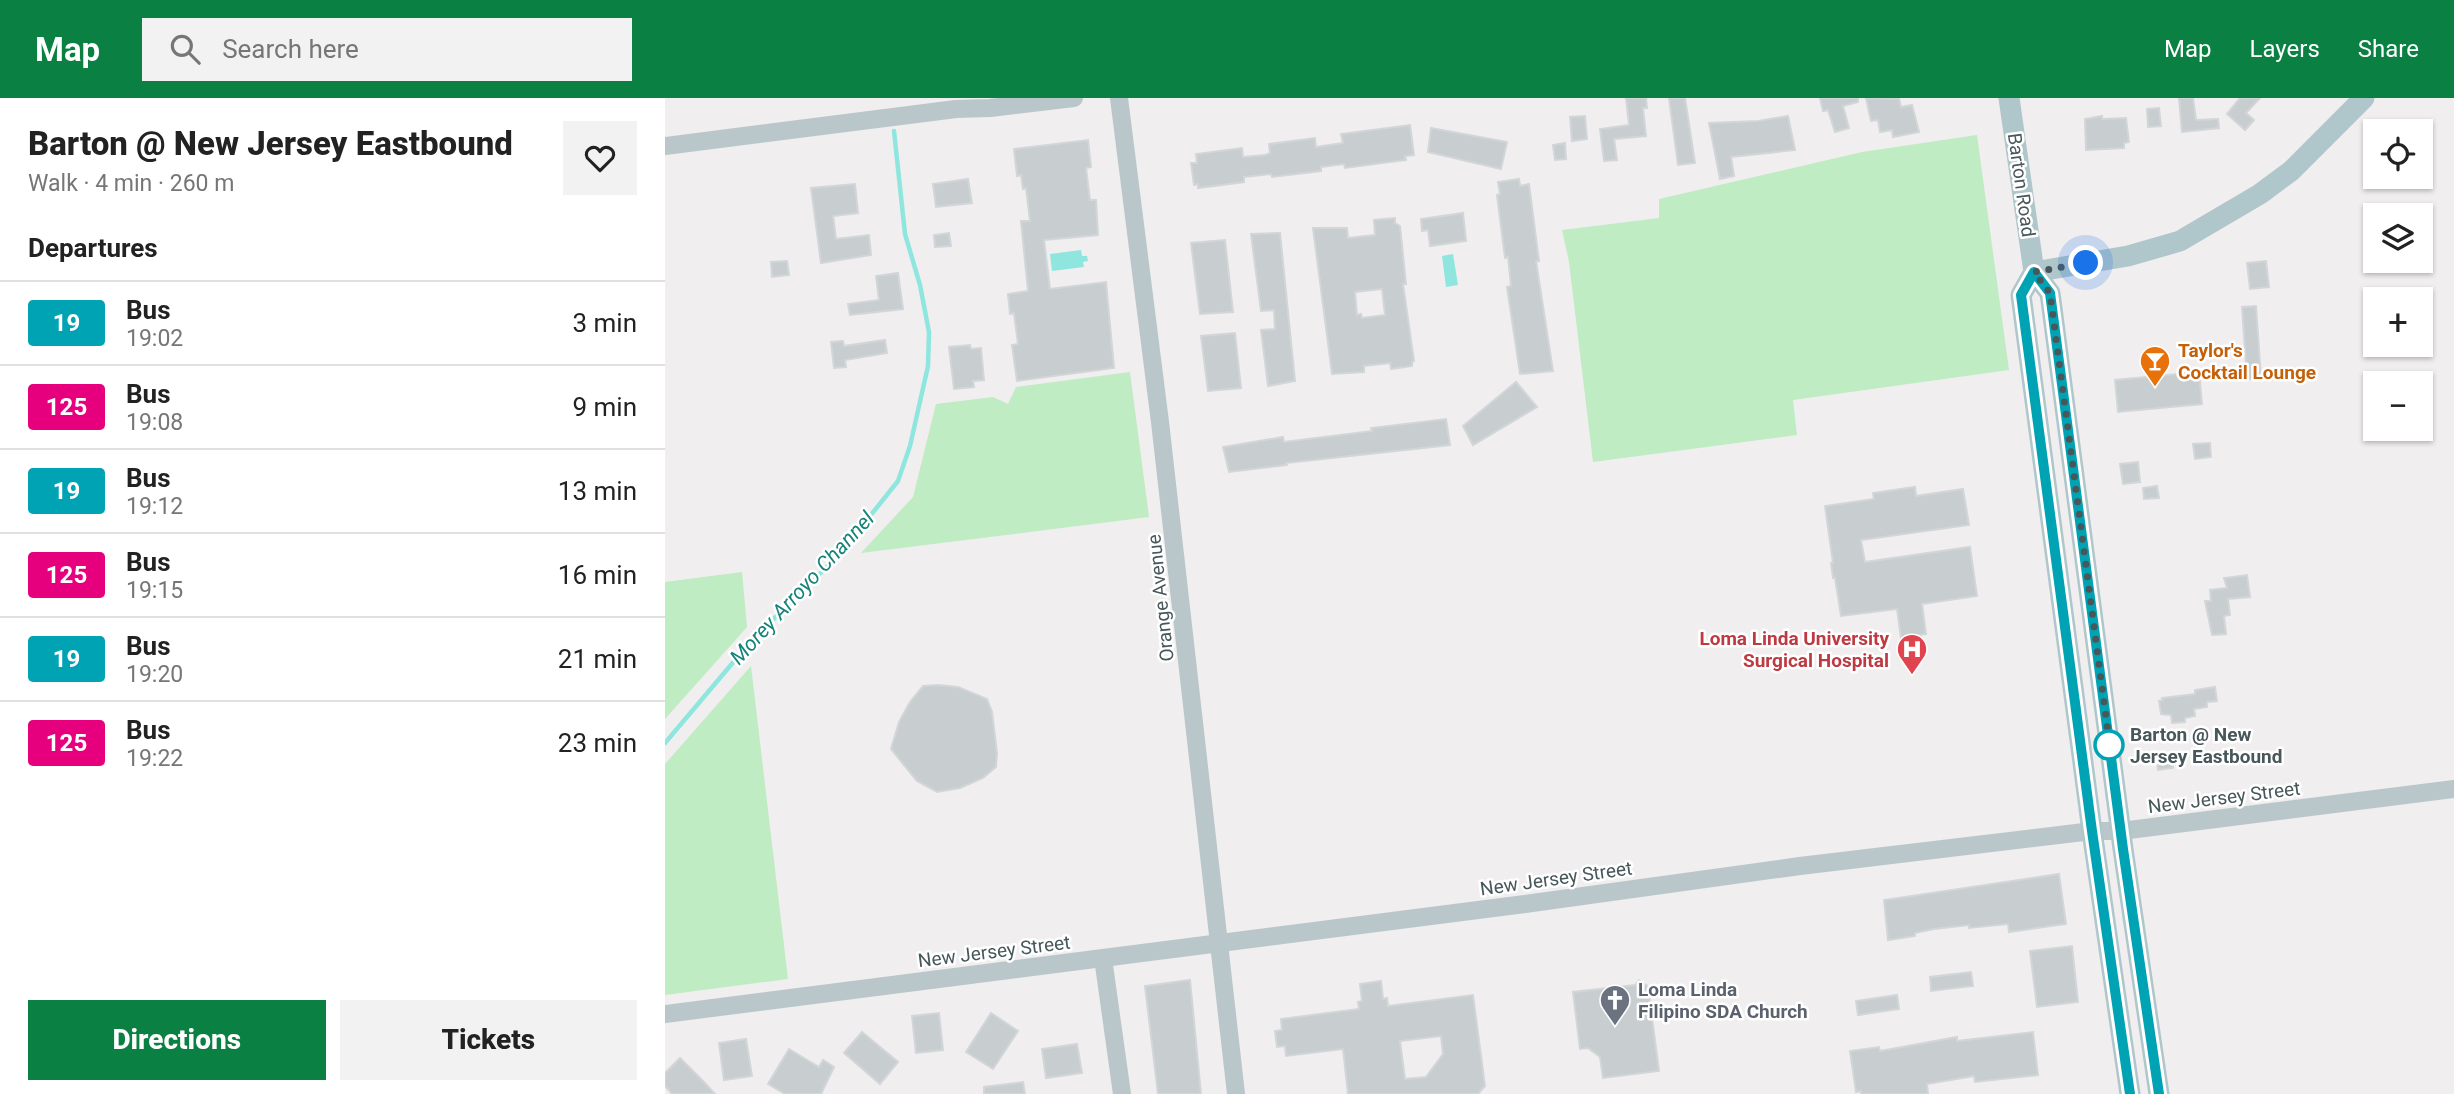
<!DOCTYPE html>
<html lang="en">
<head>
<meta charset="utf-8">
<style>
  :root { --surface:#fff; --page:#f2f2f2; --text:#222; --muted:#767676; --line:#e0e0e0; --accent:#0b8043 }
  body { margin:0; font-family:Roboto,sans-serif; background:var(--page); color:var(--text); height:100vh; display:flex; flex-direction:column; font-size:26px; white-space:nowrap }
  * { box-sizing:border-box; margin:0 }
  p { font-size:23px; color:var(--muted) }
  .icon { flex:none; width:38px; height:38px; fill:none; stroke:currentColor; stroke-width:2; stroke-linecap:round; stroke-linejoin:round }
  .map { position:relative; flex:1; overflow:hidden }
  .side { display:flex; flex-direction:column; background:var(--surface); width:665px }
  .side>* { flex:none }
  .badge { padding:0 14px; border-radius:5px; font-size:24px; line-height:46px }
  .controls { position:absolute; left:1698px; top:21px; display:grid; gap:14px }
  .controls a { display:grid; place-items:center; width:70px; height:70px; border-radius:0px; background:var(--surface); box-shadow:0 2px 5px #0004; font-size:35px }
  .you { position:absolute; width:35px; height:35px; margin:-18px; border:5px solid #fff; border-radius:50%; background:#1a73e8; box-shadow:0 0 0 10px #1a73e833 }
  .map>.badge { position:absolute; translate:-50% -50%; box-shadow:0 0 0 4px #fff }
  h2 { padding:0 28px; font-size:26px; line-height:63px }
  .round { display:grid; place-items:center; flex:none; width:74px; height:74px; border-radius:0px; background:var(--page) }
  .overview { display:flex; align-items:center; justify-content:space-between; height:119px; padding:0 28px }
  h1 { font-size:33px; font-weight:800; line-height:52px }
  .primary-button { display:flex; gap:14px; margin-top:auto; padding:14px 28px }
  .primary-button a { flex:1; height:80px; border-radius:0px; background:var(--accent); color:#fff; font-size:28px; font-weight:800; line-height:80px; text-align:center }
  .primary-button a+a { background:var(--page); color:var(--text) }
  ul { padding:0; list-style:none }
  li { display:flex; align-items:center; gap:21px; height:84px; padding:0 28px; border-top:2px solid var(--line) }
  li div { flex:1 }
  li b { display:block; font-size:26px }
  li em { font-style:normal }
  li .badge { min-width:77px; font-weight:700; text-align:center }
  header { display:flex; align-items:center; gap:42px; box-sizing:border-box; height:98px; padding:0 35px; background:var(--accent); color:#fff }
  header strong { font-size:33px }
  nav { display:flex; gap:38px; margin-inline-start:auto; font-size:24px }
  .search { width:490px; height:63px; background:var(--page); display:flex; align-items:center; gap:18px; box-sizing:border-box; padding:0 24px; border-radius:0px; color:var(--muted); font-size:26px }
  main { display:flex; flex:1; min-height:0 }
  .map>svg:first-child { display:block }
  .green { fill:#bfecc3 }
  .water { fill:#8ee6de }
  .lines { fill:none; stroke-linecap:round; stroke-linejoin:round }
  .stream { stroke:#8ee6de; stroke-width:4.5 }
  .building { fill:#c8cdd0; stroke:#d2d6d9; stroke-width:2; fill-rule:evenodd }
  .minor { stroke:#bac7ca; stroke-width:18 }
  .major { stroke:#afc6cb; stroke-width:21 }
  .line-casing { stroke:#fff; stroke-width:16 }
  .line { stroke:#00a3b4; stroke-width:10 }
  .walk { stroke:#47575a; stroke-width:7; stroke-dasharray:0 12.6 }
  .stop-dot { fill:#fff; stroke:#00a3b4; stroke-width:3.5 }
  .labels { text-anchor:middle; stroke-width:5; stroke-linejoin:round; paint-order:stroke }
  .street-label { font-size:19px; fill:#47575a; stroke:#fff }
  .food-label { font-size:19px; font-weight:bold; fill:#c56008; stroke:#fff; text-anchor:start }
  .health-label { font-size:19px; font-weight:bold; fill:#be3a42; stroke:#fff; text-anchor:end }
  .stop-label { font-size:19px; font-weight:bold; fill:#47575a; stroke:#fff; text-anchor:start }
  .worship-label { font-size:19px; font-weight:bold; fill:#5b616d; stroke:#fff; text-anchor:start }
  .water-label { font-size:21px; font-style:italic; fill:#148379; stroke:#fff }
</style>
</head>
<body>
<header>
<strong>Map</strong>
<div class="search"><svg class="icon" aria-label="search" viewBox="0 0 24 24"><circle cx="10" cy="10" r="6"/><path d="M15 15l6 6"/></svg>Search here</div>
<nav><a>Map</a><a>Layers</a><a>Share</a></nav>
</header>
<main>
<section class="side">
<div class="overview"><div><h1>Barton @ New Jersey Eastbound</h1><p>Walk · 4 min · 260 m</p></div><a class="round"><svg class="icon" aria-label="heart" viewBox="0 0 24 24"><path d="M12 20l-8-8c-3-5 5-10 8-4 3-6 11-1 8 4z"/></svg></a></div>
<h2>Departures</h2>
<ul>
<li><span class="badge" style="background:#00a3b4;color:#fff">19</span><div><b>Bus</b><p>19:02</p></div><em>3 min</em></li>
<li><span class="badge" style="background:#e6007e;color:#fff">125</span><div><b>Bus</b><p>19:08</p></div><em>9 min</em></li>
<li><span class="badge" style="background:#00a3b4;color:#fff">19</span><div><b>Bus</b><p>19:12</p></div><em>13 min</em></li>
<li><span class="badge" style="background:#e6007e;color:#fff">125</span><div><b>Bus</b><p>19:15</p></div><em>16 min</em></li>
<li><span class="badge" style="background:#00a3b4;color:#fff">19</span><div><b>Bus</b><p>19:20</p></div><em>21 min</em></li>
<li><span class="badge" style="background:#e6007e;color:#fff">125</span><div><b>Bus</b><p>19:22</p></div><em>23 min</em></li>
</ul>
<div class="primary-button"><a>Directions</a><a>Tickets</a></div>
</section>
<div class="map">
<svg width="1789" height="996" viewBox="0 0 1789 996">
  <rect width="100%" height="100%" fill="#f0eeef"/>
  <!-- green -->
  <g class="green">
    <polygon points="1312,37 1344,272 1128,302 1132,337 928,364 904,164 897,132 994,120 994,101 1197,54"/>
    <polygon points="465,274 484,419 196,455 248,399 271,306 328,299 343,306 351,289"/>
    <polygon points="77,474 82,529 0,621 0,484"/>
    <polygon points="86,568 123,881 0,897 0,666"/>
  </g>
  <!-- water -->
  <g class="water">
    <polygon points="416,152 417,158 422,158 423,163 418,164 419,169 387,173 385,156"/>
    <polygon points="788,156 793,187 781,189 777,158"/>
  </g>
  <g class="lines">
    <!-- stream -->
    <polyline class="stream" points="0,645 87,542 174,457 233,383 245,348 263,268 264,234 255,187 240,136 229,33"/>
  </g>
  <!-- building -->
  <g class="building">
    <polygon points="961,0 981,0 982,10 978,10 981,38 949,41 952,62 939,63 935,31 964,27"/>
    <polygon points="1004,0 1020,0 1030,65 1013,67"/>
    <polygon points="1155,0 1193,0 1193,4 1178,8 1184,30 1170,34 1163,12 1158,13"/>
    <polygon points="1201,0 1234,1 1236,9 1247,7 1254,34 1228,39 1227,32 1215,34 1213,22 1206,23"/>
    <polygon points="1514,0 1528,0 1531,22 1553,21 1554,30 1517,34"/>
    <polygon points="1575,0 1595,0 1581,15 1589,22 1580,32 1562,16"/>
    <polygon points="1494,10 1496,28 1483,29 1482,11"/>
    <polygon points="920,18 922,41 907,43 905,19"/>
    <polygon points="1123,18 1130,52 1066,59 1069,78 1055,81 1044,25 1093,23"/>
    <polygon points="1437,18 1437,21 1461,20 1464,44 1459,45 1459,50 1421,52 1420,21"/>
    <polygon points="745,27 749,57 740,58 741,62 680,70 679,66 656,69 656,73 607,79 606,76 579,79 579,84 533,90 533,86 529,87 526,65 532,65 531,56 577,50 578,59 600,57 605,55 604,46 650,40 651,49 678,45 676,36"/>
    <polygon points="766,30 842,44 836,71 763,54"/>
    <polygon points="423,42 426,69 421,70 425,102 431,102 433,137 379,142 385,191 441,184 449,270 352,283 347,247 353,246 349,215 345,216 343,196 363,193 356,123 365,123 361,90 358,91 356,77 352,78 349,51"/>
    <polygon points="900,45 901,61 890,62 888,47"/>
    <polygon points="303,81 307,105 271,109 268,86"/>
    <polygon points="854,81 855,88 864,86 874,163 871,163 888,273 855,276 842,189 846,188 843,159 840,160 832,97 835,96 833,84"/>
    <polygon points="190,86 193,115 168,118 171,141 204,137 206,157 156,165 146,90"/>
    <polygon points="798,115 801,143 765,148 763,132 757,133 756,121"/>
    <path d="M730 120V125L735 128 741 186H738L749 263 747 264V268L726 271 725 265 699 268V274L667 276 648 130H682L683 140 710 137 709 122ZM717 191 720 217 697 220 696 216 692 217 690 194Z"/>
    <polygon points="284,135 286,148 270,149 269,137"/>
    <polygon points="615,135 630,283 603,288 596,232 610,231 609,212 596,213 586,136"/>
    <polygon points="560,142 568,214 535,216 526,145"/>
    <polygon points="122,163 124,177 107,179 106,164"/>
    <polygon points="1601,163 1604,189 1585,191 1582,165"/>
    <polygon points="233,175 238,211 185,217 183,206 214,202 211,178"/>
    <polygon points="1591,208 1596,280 1577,282 1576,267 1581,267 1577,209"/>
    <polygon points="570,235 576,290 543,293 536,238"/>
    <polygon points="220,242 222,255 180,262 181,269 169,270 166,244 178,243 179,248"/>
    <polygon points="305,247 306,251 316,250 319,282 308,283 309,289 289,291 284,249"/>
    <polygon points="1534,274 1537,306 1453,314 1450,282"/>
    <polygon points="851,284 872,309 808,347 798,328"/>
    <polygon points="781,321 785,347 621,365 622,367 564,374 558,349 618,339 619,344 707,333 706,330"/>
    <polygon points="1545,345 1546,359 1530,361 1528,346"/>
    <polygon points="1473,364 1475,384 1458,386 1455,366"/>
    <polygon points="1492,388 1494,400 1479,401 1478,390"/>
    <polygon points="1250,389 1251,398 1298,391 1304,427 1196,442 1200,464 1305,449 1312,498 1257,506 1261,536 1236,540 1232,511 1176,518 1170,480 1168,480 1166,465 1168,465 1160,408 1209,401 1208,395"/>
    <polygon points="1582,477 1585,499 1563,501 1565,517 1559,518 1561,536 1547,537 1540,503 1546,503 1545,492 1562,490 1559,480"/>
    <polygon points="273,587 293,589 322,601 327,614 332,655 331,669 318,680 295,690 272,694 252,683 226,651 234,624 245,604 258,588"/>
    <polygon points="1550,589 1552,603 1542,604 1542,609 1529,611 1530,618 1520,620 1520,624 1507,625 1506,617 1496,616 1494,603 1498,602 1497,600 1530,596 1530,592"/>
    <polygon points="1507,655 1508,670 1493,672 1491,657"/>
    <polygon points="1394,776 1401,826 1344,834 1343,826 1304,830 1304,827 1269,831 1250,835 1250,838 1223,842 1219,802"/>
    <polygon points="1407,848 1413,904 1372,909 1365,853"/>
    <polygon points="1306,874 1308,888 1266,893 1265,879"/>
    <polygon points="525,882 536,996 493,996 480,888"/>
    <polygon points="974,882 988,892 984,897 994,973 938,980 935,959 923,950 915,951 908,894 970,887"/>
    <path d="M716 883 718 901 722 900 723 908 808 897 820 988 813 996H683L678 951 621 958 620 948 612 949 610 933 617 932 616 921 694 911 693 904 697 903 695 886ZM776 938 778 956 761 979 740 981 735 943Z"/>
    <polygon points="1232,897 1234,911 1193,917 1191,903"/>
    <polygon points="274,915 278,952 251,955 247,918"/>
    <polygon points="326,915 353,933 328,971 301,954"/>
    <polygon points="197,934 233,964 215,986 179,955"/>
    <polygon points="1368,934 1373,977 1310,984 1309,978 1262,986 1263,996 1196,996 1196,993 1191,994 1185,953 1214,949 1215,953 1292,939 1292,943"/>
    <polygon points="81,941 87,978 59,982 54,945"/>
    <polygon points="412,946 417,975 381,980 377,951"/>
    <polygon points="124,951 154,969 158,962 169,969 156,996 120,996 103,986"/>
    <polygon points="15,960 39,984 50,996 7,996 0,988 0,975"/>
    <polygon points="358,984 360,996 319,996 319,989"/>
  </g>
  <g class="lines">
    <!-- minor -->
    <g class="minor">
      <polyline points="454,0 495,324 571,996"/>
      <polyline points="0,48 291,11 325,10 409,0"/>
      <polyline points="438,860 457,996"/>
      <polyline points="0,916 860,806 1135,768 1427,733 1456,733 1789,691"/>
    </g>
    <!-- major -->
    <g class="major">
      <polyline points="1344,0 1369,174 1385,195 1458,751 1494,996"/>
      <polyline points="1369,174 1356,197 1427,733 1465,996"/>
      <polyline points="1369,174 1463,158 1515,143 1595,96 1626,73 1699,0"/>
    </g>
  </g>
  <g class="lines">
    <!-- line casing -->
    <g class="line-casing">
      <polyline id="line" points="1465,996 1427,733 1356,197 1369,174 1385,195 1458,751 1494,996"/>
    </g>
    <!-- line -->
    <use href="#line" class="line"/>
    <!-- walk -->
    <polyline class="walk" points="1421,165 1369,174 1385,195 1446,657 1444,647"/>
  </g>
  <!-- icons -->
  <defs>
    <g id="bar-pin" transform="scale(1.575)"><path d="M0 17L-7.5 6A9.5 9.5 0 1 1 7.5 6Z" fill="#e8710a" stroke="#fff"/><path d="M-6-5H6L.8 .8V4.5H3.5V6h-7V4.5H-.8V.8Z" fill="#fff"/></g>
    <g id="hospital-pin" transform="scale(1.575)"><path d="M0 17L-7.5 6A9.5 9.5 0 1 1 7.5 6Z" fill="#e0444e" stroke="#fff"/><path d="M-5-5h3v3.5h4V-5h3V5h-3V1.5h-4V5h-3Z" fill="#fff"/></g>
    <g id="church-pin" transform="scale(1.575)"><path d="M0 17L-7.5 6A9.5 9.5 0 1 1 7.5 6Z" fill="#6b7280" stroke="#fff"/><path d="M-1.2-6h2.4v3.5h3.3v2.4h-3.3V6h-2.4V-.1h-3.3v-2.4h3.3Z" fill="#fff"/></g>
  </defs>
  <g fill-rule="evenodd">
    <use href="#bar-pin" x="1490" y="263"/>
    <use href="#hospital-pin" x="1247" y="551"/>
    <use href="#church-pin" x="950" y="902"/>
  </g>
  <!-- markers -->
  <circle class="stop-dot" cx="1444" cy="647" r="14"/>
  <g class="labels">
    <!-- street labels -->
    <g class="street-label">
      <text transform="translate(1357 87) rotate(82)" y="7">Barton Road</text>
      <text transform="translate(495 500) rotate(-96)" y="7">Orange Avenue</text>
      <text transform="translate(1559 699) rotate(-7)" y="7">New Jersey Street</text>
      <text transform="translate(891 780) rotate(-8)" y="7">New Jersey Street</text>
      <text transform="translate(329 853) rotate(-7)" y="7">New Jersey Street</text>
    </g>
    <!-- food labels -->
    <g class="food-label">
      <text x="1513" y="259">Taylor's<tspan x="1513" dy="22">Cocktail Lounge</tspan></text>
    </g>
    <!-- health labels -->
    <g class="health-label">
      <text x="1224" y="547">Loma Linda University<tspan x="1224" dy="22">Surgical Hospital</tspan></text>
    </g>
    <!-- stop labels -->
    <g class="stop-label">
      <text x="1465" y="643">Barton @ New<tspan x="1465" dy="22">Jersey Eastbound</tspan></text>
    </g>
    <!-- worship labels -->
    <g class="worship-label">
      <text x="973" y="898">Loma Linda<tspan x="973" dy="22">Filipino SDA Church</tspan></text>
    </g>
    <!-- water labels -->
    <g class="water-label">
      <text transform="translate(137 490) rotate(-47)" y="7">Morey Arroyo Channel</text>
    </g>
  </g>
</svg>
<div class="controls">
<a><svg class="icon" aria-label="locate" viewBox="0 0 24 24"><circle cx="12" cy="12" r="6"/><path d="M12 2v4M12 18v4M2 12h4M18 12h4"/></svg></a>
<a><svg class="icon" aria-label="layers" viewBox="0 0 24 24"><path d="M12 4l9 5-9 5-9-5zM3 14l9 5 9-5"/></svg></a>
<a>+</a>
<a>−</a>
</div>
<div class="you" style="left:1421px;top:165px"></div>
</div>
</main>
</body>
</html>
